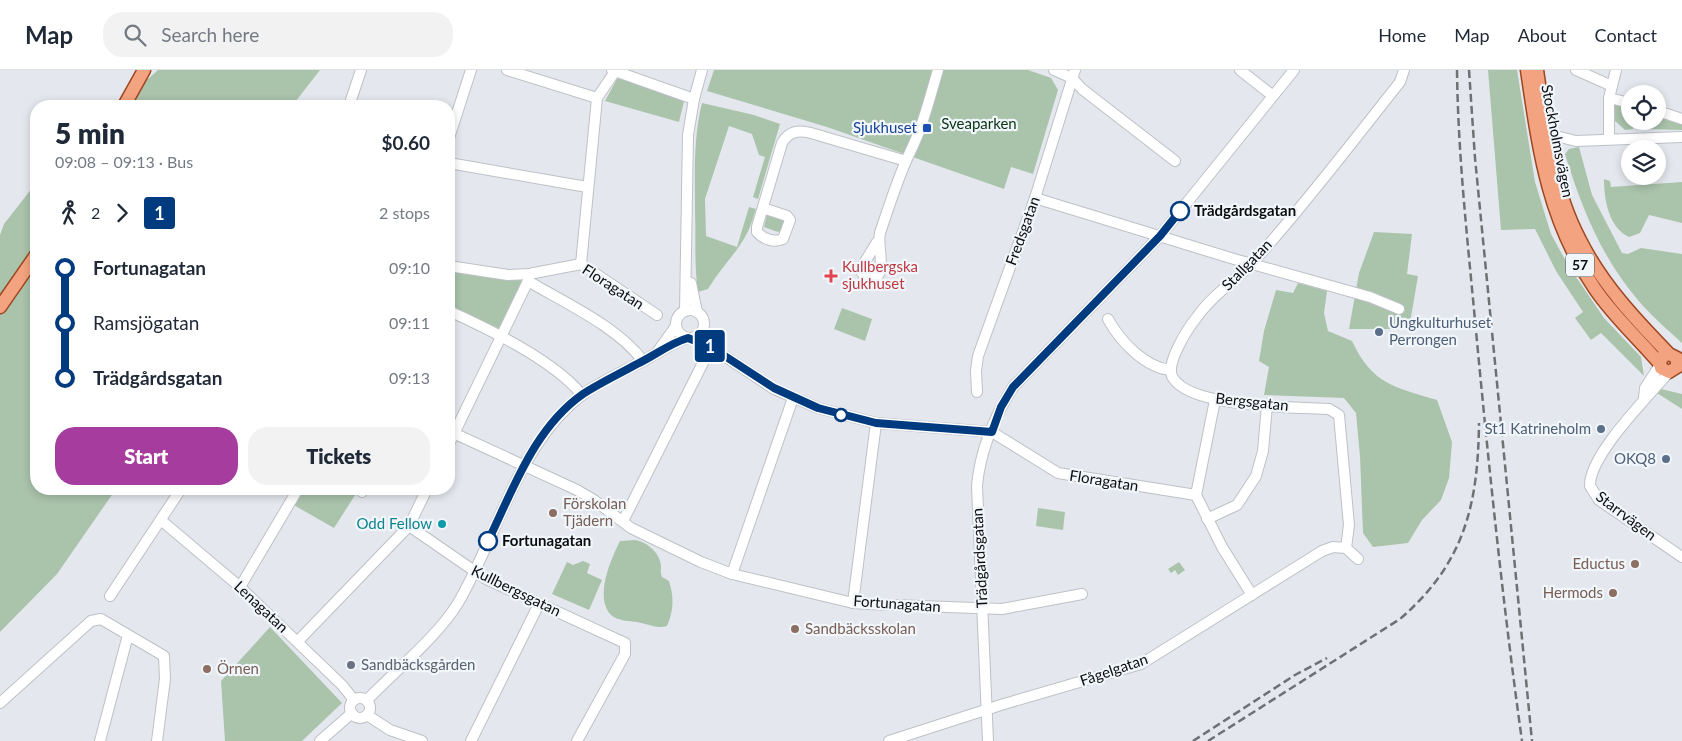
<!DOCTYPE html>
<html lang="en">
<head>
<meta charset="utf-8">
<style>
  :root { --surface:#fff; --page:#f2f2f3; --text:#1f2937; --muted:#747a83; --line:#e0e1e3; --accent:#a53c9e }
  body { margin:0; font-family:Lato,sans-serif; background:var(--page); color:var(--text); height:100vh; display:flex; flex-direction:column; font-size:19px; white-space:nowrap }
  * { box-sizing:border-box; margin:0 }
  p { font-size:16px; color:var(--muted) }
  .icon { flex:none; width:28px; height:28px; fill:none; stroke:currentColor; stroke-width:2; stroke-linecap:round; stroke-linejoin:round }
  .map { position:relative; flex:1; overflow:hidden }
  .panel { position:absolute; left:30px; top:30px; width:425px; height:395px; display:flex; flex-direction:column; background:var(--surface); border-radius:20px; box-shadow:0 2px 8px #0003 }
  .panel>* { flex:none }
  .badge { padding:0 10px; border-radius:4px; font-size:18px; line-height:32px }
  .tools { position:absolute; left:1621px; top:15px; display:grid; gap:10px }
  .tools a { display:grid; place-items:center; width:45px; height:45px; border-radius:50%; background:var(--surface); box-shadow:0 2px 8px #0003; font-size:25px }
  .map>.badge { position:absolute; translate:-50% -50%; box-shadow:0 0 0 2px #fff }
  .legs { display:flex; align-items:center; gap:8px; height:55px; padding:0 25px; font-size:16px }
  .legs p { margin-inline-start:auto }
  .overview { display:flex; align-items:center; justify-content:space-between; height:85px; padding:0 25px }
  h1 { font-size:28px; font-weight:800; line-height:38px }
  .action { display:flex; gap:10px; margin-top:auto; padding:10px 25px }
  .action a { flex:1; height:58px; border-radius:20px; background:var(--accent); color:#fff; font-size:20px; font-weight:800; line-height:58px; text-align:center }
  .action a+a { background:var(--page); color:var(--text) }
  ul { padding:0 25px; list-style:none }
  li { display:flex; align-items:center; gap:18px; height:55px; font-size:19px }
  li i { display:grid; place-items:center; width:8px; height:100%; margin:0 6px; background:currentColor }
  li i::after { content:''; width:12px; height:12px; margin:-6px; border:4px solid; border-radius:50%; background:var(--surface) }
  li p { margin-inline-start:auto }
  li:first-child i { background:linear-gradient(#0000 50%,currentColor 0) }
  li:last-child i { background:linear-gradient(currentColor 50%,#0000 0) }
  header { display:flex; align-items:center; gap:30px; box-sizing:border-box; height:70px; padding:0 25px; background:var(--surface); border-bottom:1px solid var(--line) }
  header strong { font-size:24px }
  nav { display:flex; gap:28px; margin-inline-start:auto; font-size:18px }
  .search { width:350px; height:45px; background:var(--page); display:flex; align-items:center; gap:12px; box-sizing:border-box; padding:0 18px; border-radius:20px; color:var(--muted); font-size:19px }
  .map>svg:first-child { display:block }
  .green { fill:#aac3ab }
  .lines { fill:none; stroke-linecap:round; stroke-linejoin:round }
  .minor-casing { stroke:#bdc1c6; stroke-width:12 }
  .major-casing { stroke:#9d4620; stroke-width:15 }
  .minor { stroke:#fff; stroke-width:10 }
  .major { stroke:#f3a37f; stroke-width:12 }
  .rail { stroke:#6e7074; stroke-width:2.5; stroke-dasharray:8 4; stroke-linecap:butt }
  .line-1-casing { stroke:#fff; stroke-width:11 }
  .line-1 { stroke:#003b80; stroke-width:8 }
  .transit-dot { fill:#1a4fb4; stroke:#f1f6fb; stroke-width:2 }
  .stop-1-dot { fill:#fff; stroke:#003b80; stroke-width:2.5 }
  .health-dot { fill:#e0444e; stroke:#f1f6fb; stroke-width:2 }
  .service-dot { fill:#5c6f8a; stroke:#f1f6fb; stroke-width:2 }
  .education-dot { fill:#8d6e63; stroke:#f1f6fb; stroke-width:2 }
  .culture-dot { fill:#0f9aa8; stroke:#f1f6fb; stroke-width:2 }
  .worship-dot { fill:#6b7280; stroke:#f1f6fb; stroke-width:2 }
  .labels { text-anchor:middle; stroke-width:4.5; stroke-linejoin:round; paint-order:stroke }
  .shield { fill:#f1f6fb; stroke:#505255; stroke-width:1 }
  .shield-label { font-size:14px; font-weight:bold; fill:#0b0c0e }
  .park-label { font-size:15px; fill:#083511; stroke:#f1f6fb }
  .transit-label { font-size:15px; fill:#164399; stroke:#f1f6fb; text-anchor:end }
  .street-label { font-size:15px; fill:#0b0c0e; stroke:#f1f6fb }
  .stop-label { font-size:15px; font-weight:bold; fill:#0b0c0e; stroke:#f1f6fb; text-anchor:start }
  .health-label { font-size:15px; fill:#be3a42; stroke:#f1f6fb; text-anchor:start }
  .service-label { font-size:15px; fill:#4e5e75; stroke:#f1f6fb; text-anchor:end }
  .education-label { font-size:15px; fill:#785e54; stroke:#f1f6fb; text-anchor:start }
  .culture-label { font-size:15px; fill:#0d838f; stroke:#f1f6fb; text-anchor:end }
  .worship-label { font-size:15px; fill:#5b616d; stroke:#f1f6fb; text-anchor:start }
</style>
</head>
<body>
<header>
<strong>Map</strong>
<div class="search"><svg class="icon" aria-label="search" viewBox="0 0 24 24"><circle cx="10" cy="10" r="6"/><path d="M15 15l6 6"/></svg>Search here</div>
<nav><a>Home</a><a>Map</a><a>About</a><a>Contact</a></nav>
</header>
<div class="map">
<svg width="1682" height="671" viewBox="0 0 1682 671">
  <rect width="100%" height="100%" fill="#e4e8ee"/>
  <!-- green -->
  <g class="green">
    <polygon points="158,0 320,0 292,36 118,36"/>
    <polygon points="714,0 1028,0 1051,8 1058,20 1033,104 1011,97 1004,119 827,57 707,21"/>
    <polygon points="1488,0 1517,0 1535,112 1551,164 1568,195 1604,248 1641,287 1644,306 1601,263 1591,270 1575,248 1583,242 1556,201 1535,159 1501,160"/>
    <polygon points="617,9 625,9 684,31 679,52 605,31"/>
    <path d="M702 33 754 45 780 54 758 129 753 127 765 87 759 85 752 64 729 56 705 129 706 166 737 177 749 137 756 139C753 147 751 157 746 165 736 184 719 200 708 219L698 222C694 195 696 169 695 141 695 105 693 69 702 33Z"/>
    <polygon points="1615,33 1630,36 1630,51 1633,51 1633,59 1625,60 1615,51"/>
    <polygon points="1658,43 1682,53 1682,60 1644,59 1644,51 1658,51"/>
    <path d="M1579 77 1592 125 1622 183 1628 184 1641 178 1682 184V273C1669 261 1655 249 1643 236 1602 189 1583 142 1565 84L1569 79Z"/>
    <path d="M1604 109 1610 111 1611 117 1682 112V153L1649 145 1640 163 1629 167C1609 158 1604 130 1604 109Z"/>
    <polygon points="36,113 36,419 116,419 57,504 0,562 0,165 4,154"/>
    <polygon points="767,144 785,150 782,160 778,162 764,157"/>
    <polygon points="1374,162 1412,164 1407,204 1418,206 1409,259 1349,259 1359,203"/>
    <polygon points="449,199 521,210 522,215 500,259 449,235"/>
    <path d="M1298 213 1327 221 1324 243 1328 261 1352 271C1372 314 1394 317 1437 330L1452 372 1449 408 1441 430 1422 450 1408 473 1373 477 1363 463 1360 386 1356 343 1344 328 1264 325 1269 297 1259 291 1264 261 1276 220 1293 223Z"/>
    <polygon points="842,238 872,249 865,271 834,259"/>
    <polygon points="1661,319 1682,324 1682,339 1657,323"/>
    <polygon points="302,419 359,419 334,458 292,434"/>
    <polygon points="1038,438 1065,442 1063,460 1036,456"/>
    <path d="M635 470C646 472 659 481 661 495 661 499 660 503 662 507L669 511C674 527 674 540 667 556 657 559 648 554 637 552 629 551 618 551 611 545 594 527 611 489 620 471Z"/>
    <polygon points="583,491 590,494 587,503 602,510 589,540 552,524 567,492 573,495"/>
    <polygon points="1179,492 1185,500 1178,505 1175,500 1171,503 1168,499"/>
    <polygon points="270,557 342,633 302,671 225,671 221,611"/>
  </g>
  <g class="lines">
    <!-- minor casing -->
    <g class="minor-casing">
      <g id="minor">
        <polyline points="507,0 597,28"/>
        <polyline points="612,0 694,29"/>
        <polyline points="1054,0 1072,8 1082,19 1175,91"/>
        <polyline points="1240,0 1273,26"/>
        <polyline points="1576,0 1612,16"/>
        <polyline points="1609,28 1630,33"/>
        <polyline points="349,36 361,0"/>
        <polyline points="1658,41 1682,49"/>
        <polyline points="449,68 471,0"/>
        <polyline points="1609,69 1609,28 1616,0"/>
        <polyline points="1550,73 1560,67 1576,71 1682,67"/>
        <polyline points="449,93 587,117"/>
        <polyline points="1035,128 1234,189 1370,227 1399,239"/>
        <path d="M763 138 787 146 790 150 783 169C774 173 763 169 757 162V157L782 73C789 61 798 60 811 63L906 91"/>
        <path d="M877 172 860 200 866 208C891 214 876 176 880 163 888 139 896 114 906 91 911 80 916 70 920 59 927 40 932 20 938 0"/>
        <polyline points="581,194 597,28 614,3"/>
        <polyline points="449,196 508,205 529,204 581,194 657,245"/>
        <path d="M528 211C565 233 618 257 643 291"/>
        <polyline points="691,213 697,242"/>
        <circle cx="690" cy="254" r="14"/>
        <path d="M449 241C489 259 555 291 582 325"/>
        <polyline points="685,241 688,65 694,29 702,0"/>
        <path d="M1108 249C1120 271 1145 298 1171 300"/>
        <polyline points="692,268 711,277 774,319 818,338 876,353 992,362 1058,403 1196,425"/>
        <polyline points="658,281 676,256"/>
        <path d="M1669 302C1648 327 1589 385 1590 416L1599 430 1682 487"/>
        <polyline points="977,322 976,301 978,286 1035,128 1075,0"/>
        <polyline points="1644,328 1645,318 1660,295"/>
        <polyline points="1215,330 1196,425 1222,477 1252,525"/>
        <polyline points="449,361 577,420 594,430 631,458 701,492 732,504 853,533 867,534 1002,539 1082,524"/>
        <polyline points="449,374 528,211 529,204"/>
        <polyline points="362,422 363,419"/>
        <polyline points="1207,449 1237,435 1256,406 1263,381 1267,335"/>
        <polyline points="162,451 240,517 342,615 354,630"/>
        <polyline points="623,451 711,277"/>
        <polyline points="409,456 486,509 625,573 625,584 577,671"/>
        <path d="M1358 489 1346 478 1349 455 1339 345 1329 339C1296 337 1191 338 1173 308 1164 295 1188 258 1197 247 1213 224 1238 209 1256 189 1307 132 1353 71 1400 12L1404 0"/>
        <polyline points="732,504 793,328"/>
        <polyline points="240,517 298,419"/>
        <polyline points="110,526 181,419"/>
        <polyline points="853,533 876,353"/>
        <polyline points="298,571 409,456 427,419"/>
        <circle cx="360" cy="638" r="10"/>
        <path d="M367 630C394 602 439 565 458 533 495 470 515 386 569 336 589 317 614 306 637 294 654 286 670 273 688 268"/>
        <polyline points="0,633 91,551 101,549 164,586 165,609 157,671"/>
        <polyline points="367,645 390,660 422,671"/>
        <polyline points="100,671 128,565"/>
        <polyline points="320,671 352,643"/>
        <polyline points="471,671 539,534"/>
        <polyline points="889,671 1004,634 1141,594 1322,481 1333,477 1346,478"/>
        <path d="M988 671 977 416C980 381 995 346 1013 317L1160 166 1294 0"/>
      </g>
    </g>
    <!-- major casing -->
    <g class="major-casing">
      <g id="major">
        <path d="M1527 0C1539 81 1548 151 1595 219 1614 247 1639 269 1660 294"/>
        <path d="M1537 0C1545 57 1553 119 1580 170 1602 214 1635 249 1669 284L1677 288V297L1669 302 1661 298 1660 292 1663 286 1669 284"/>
        <polyline points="124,36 144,0"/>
        <polyline points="0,237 36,185"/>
      </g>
    </g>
    <!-- minor -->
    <use href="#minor" class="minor"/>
    <!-- major -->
    <use href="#major" class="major"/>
    <!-- rail -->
    <g class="rail">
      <path d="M1457 0C1458 87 1468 174 1476 261 1489 398 1503 535 1522 671"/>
      <polyline points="1469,0 1475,88 1532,671"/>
      <polyline points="1193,671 1295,605 1327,588"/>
      <path d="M1208 671 1400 549C1465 493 1478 434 1479 353"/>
    </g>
  </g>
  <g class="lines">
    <!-- line-1 casing -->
    <g class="line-1-casing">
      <path id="line-1" d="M488 471C513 420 534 358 583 324 600 313 619 304 637 294 654 286 670 273 688 268L711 277 774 318 818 338 876 353 992 362 1001 337 1013 317 1160 166 1180 141"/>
    </g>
    <!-- line-1 -->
    <use href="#line-1" class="line-1"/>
  </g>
  <!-- markers -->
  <rect class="transit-dot" x="922" y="53" width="10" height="10" rx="2.5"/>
  <g class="stop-1-dot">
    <circle cx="1180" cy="141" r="9"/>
    <circle cx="841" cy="345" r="6"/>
    <circle cx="488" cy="471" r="9"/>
  </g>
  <path class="health-dot" d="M828.5 198.5h5v5h5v5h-5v5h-5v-5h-5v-5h5z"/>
  <g class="service-dot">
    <circle cx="1379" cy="262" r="5"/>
    <circle cx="1601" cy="359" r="5"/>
    <circle cx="1666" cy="389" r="5"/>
  </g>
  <g class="education-dot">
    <circle cx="553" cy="443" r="5"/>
    <circle cx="1635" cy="494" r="5"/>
    <circle cx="1613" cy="523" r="5"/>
    <circle cx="795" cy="559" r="5"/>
    <circle cx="207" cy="599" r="5"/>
  </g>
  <circle class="culture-dot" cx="442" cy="454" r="5"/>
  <circle class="worship-dot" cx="351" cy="595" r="5"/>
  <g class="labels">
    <!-- shield labels -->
    <rect class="shield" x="1566" y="183.5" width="28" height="23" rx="4"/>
    <g class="shield-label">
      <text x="1580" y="200">57</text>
    </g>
    <!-- park labels -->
    <g class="park-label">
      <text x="979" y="59">Sveaparken</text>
    </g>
    <!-- transit labels -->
    <g class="transit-label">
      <text x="917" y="63">Sjukhuset</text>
    </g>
    <!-- street labels -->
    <g class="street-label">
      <text transform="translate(1557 71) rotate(79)" y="5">Stockholmsvägen</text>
      <text transform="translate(1023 161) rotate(-70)" y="5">Fredsgatan</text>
      <text transform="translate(1247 195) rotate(-46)" y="5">Stallgatan</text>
      <text transform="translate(613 217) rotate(33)" y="5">Floragatan</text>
      <text transform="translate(1252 332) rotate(6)" y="5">Bergsgatan</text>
      <text transform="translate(1104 411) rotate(9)" y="5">Floragatan</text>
      <text transform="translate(1626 446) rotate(37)" y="5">Starrvägen</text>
      <text transform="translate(980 488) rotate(-93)" y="5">Trädgårdsgatan</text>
      <text transform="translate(516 521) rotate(26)" y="5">Kullbergsgatan</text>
      <text transform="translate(897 534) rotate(4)" y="5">Fortunagatan</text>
      <text transform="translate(261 537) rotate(43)" y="5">Lenagatan</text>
      <text transform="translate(1114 600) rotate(-19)" y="5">Fågelgatan</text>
    </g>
    <!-- stop labels -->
    <g class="stop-label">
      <text x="1194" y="146">Trädgårdsgatan</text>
      <text x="502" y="476">Fortunagatan</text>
    </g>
    <!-- health labels -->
    <g class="health-label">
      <text x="842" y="202">Kullbergska<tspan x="842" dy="17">sjukhuset</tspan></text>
    </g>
    <!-- service labels -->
    <g class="service-label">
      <text x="1389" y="258" text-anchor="start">Ungkulturhuset<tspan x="1389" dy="17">Perrongen</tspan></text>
      <text x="1591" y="364">St1 Katrineholm</text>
      <text x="1656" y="394">OKQ8</text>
    </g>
    <!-- education labels -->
    <g class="education-label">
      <text x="563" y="439">Förskolan<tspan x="563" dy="17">Tjädern</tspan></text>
      <text x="1625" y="499" text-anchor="end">Eductus</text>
      <text x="1603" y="528" text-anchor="end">Hermods</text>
      <text x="805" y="564">Sandbäcksskolan</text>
      <text x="217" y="604">Örnen</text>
    </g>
    <!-- culture labels -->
    <g class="culture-label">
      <text x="432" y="459">Odd Fellow</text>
    </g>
    <!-- worship labels -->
    <g class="worship-label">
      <text x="361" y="600">Sandbäcksgården</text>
    </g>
  </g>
</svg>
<div class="tools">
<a><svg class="icon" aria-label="locate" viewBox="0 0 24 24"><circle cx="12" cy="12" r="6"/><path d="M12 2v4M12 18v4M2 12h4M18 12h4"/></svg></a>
<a><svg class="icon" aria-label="layers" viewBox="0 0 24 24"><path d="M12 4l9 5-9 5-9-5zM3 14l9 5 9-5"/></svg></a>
</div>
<b class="badge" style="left:710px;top:276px;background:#003b80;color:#fff">1</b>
<section class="panel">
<div class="overview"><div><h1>5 min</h1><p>09:08 – 09:13 · Bus</p></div><b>$0.60</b></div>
<div class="legs"><svg class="icon" aria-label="walk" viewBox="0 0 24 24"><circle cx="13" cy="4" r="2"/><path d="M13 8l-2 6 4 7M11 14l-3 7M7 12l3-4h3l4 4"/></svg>2<svg class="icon" aria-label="forward" viewBox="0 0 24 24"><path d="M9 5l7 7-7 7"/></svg><b class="badge" style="background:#003b80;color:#fff">1</b><p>2 stops</p></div>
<ul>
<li><i style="color:#003b80"></i><b>Fortunagatan</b><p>09:10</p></li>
<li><i style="color:#003b80"></i><span>Ramsjögatan</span><p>09:11</p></li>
<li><i style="color:#003b80"></i><b>Trädgårdsgatan</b><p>09:13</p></li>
</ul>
<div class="action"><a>Start</a><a>Tickets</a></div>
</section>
</div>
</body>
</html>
